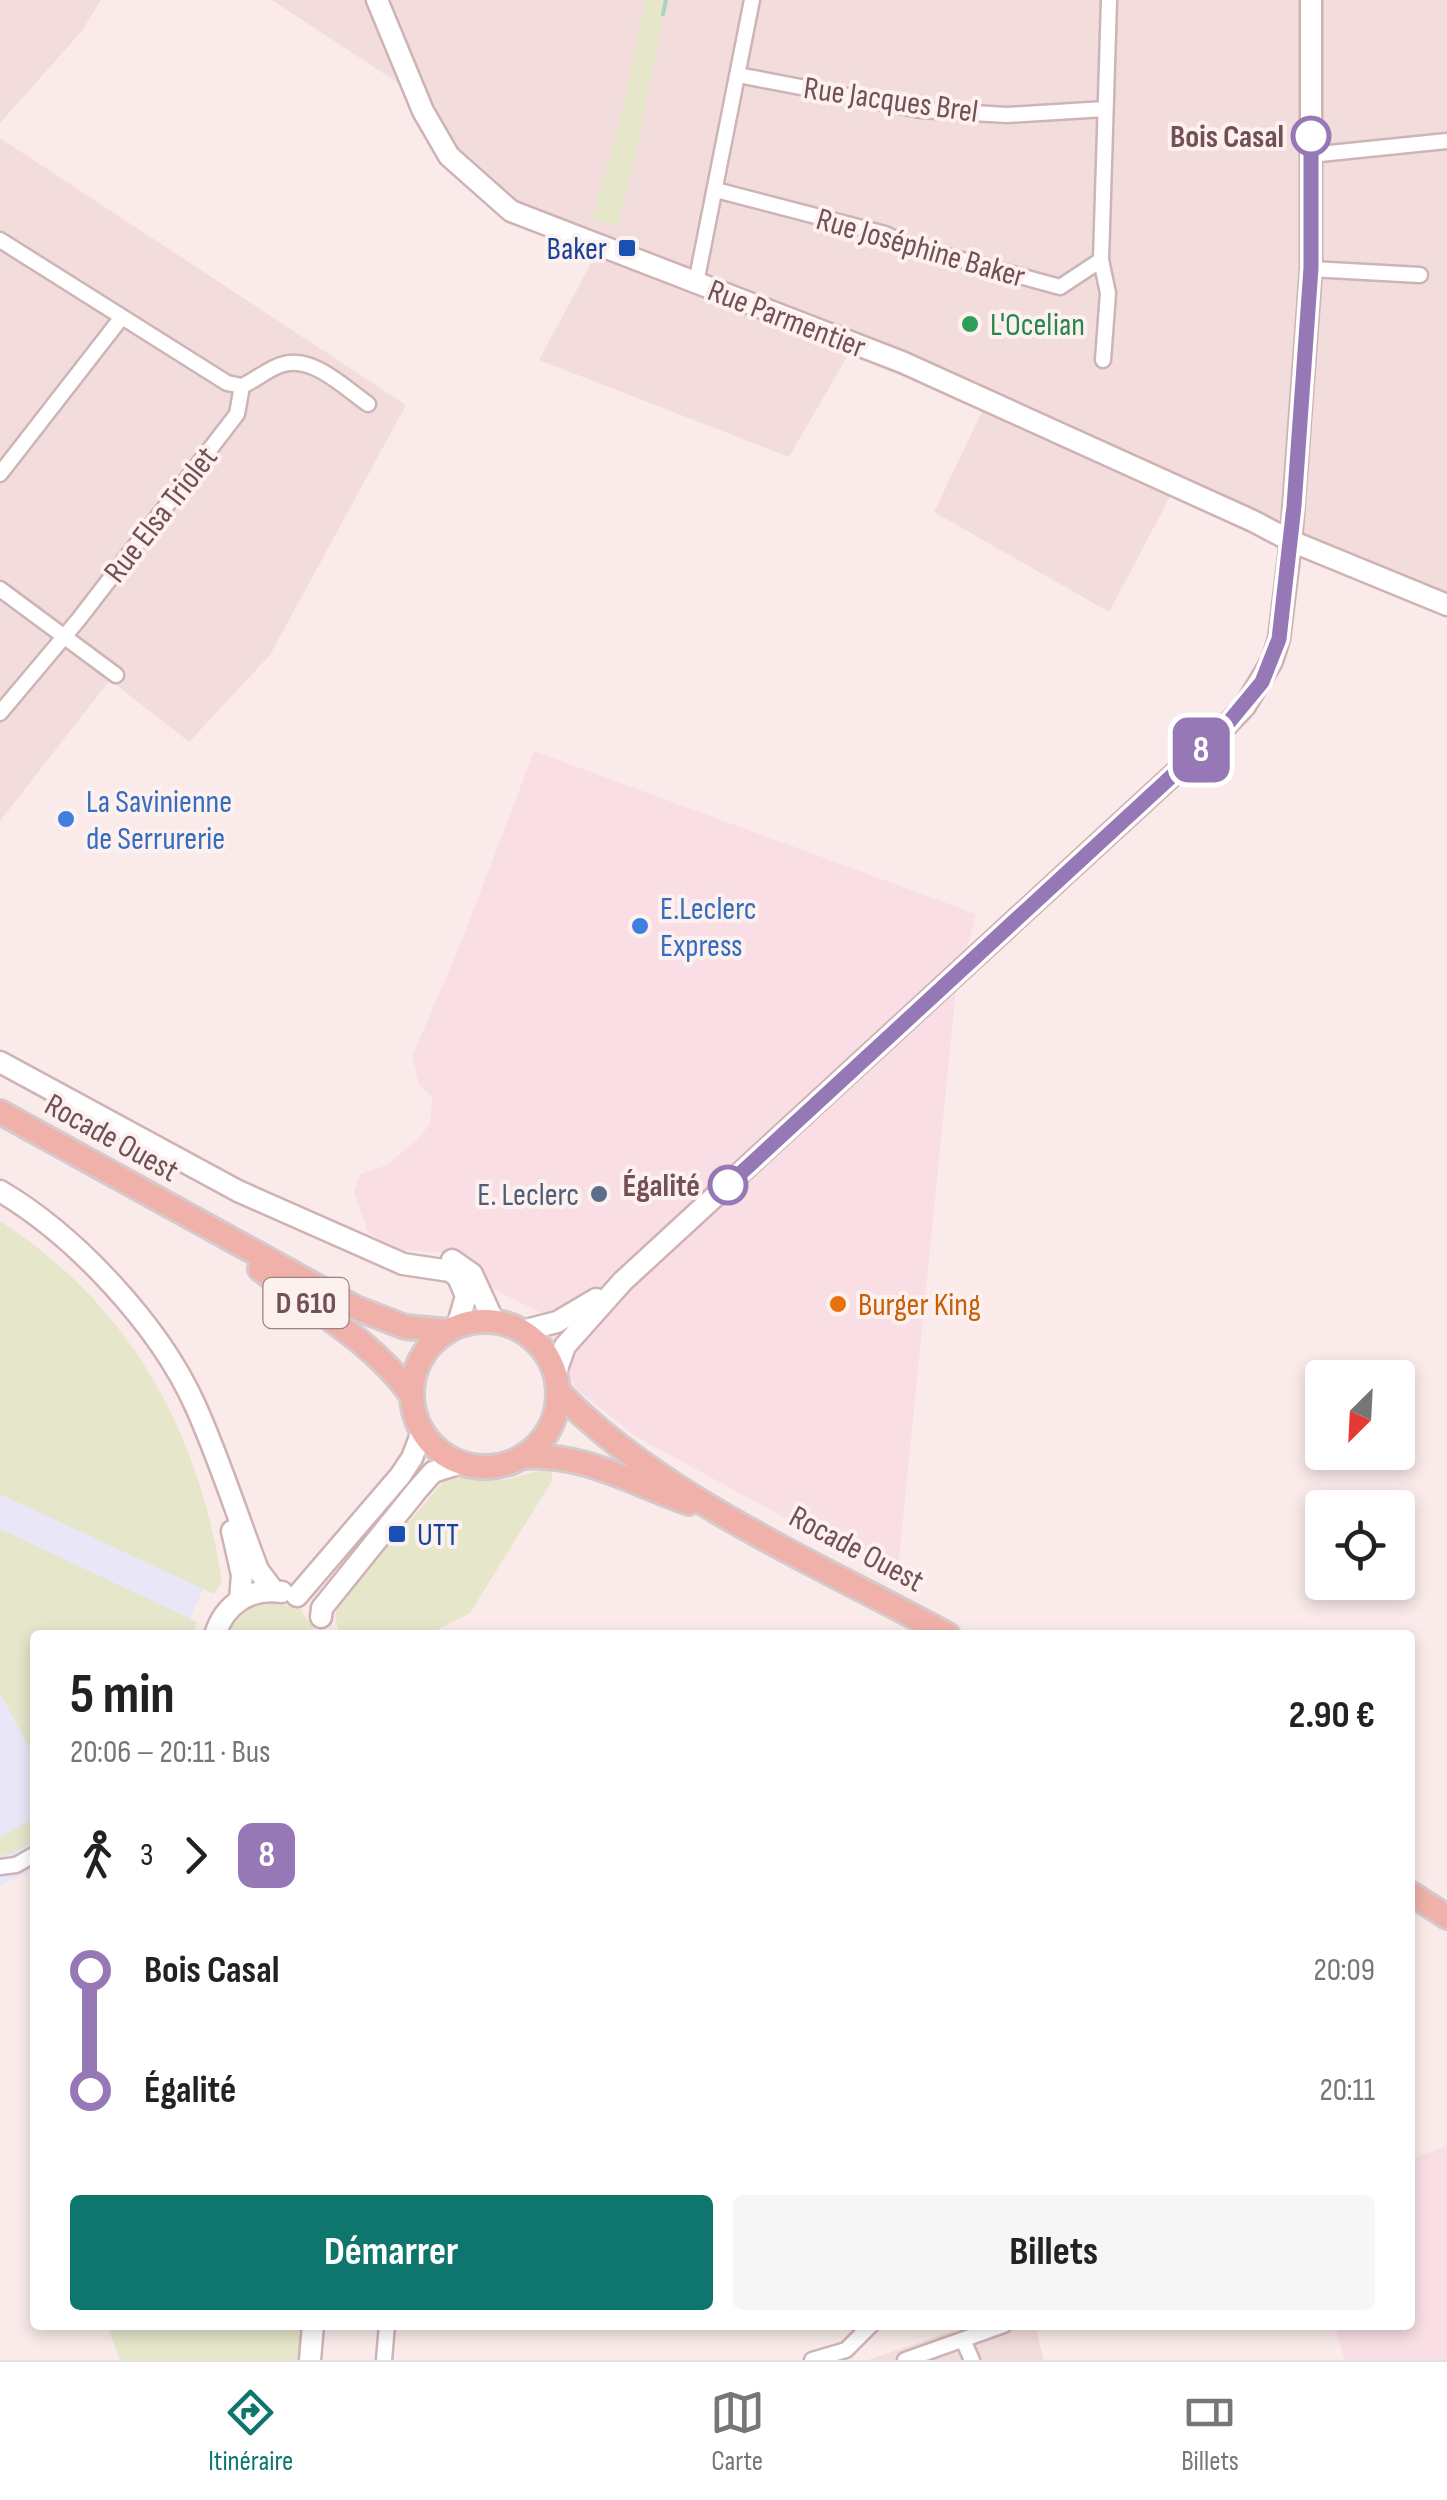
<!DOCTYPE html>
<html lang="fr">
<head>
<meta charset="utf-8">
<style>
  :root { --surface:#fff; --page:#f6f6f6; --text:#222; --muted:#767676; --line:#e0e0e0; --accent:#0f766e }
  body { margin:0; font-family:"Sofia Sans Condensed",sans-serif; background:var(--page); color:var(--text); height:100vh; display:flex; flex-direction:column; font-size:38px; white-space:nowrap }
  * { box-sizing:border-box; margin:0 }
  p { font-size:32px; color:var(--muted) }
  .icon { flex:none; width:55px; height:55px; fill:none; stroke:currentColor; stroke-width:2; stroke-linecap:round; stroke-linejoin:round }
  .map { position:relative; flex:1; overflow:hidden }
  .details { position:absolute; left:30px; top:1630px; width:1385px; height:700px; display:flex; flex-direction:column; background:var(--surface); border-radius:10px; box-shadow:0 5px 15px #0003 }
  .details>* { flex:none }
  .badge { padding:0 20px; border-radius:15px; font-size:35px; line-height:65px }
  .needle { width:65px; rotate:204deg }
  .fabs { position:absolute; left:1305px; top:1360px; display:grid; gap:20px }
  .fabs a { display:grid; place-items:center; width:110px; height:110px; border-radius:10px; background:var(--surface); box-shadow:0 5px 15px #0003; font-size:50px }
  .map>.badge { position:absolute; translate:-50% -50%; box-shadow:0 0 0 5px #fff }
  .legs { display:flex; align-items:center; gap:15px; height:110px; padding:0 40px; font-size:32px }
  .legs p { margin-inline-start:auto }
  .summary { display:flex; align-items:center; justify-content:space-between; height:170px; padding:0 40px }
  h1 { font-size:55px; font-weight:700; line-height:75px }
  .primary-button { display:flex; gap:20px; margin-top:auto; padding:20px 40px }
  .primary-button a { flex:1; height:115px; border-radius:10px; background:var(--accent); color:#fff; font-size:40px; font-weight:700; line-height:115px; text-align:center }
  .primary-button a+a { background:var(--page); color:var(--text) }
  ul { padding:0 40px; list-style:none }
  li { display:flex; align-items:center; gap:35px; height:120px; font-size:38px }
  li i { display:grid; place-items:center; width:15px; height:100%; margin:0 12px; background:currentColor }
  li i::after { content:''; width:25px; height:25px; margin:-12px; border:8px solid; border-radius:50%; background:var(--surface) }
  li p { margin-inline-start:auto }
  li:first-child i { background:linear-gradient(#0000 50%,currentColor 0) }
  li:last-child i { background:linear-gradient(currentColor 50%,#0000 0) }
  .tabs { display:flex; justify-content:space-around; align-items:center; height:140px; border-top:2px solid var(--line); background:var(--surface); font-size:28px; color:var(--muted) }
  .tabs a { display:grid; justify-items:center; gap:5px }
  .tabs .current { color:var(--accent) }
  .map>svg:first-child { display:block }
  .residential { fill:#f3dddc }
  .commercial { fill:#f9dfe5 }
  .education { fill:#e8e6f7 }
  .green { fill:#e5e6ca }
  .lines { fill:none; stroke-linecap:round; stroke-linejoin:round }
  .stream { stroke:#a8d2c2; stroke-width:4 }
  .street-casing { stroke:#cdb4b6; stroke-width:19 }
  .secondary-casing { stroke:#cfb2b4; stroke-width:25 }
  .primary-casing { stroke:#d5cacc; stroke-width:28 }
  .street { stroke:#fff; stroke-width:14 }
  .secondary { stroke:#fff; stroke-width:20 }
  .primary { stroke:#f0b1ab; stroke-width:22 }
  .line-1-casing { stroke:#fff; stroke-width:22 }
  .line-1 { stroke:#9778b7; stroke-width:15 }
  .stop-1-dot { fill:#fff; stroke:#9778b7; stroke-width:5 }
  .transit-dot { fill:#1a4fb4; stroke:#fdf1f0; stroke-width:4 }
  .leisure-dot { fill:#2e9e5b; stroke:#fdf1f0; stroke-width:4 }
  .shop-dot { fill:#3f7fe0; stroke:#fdf1f0; stroke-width:4 }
  .service-dot { fill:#5c6f8a; stroke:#fdf1f0; stroke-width:4 }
  .food-dot { fill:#e8710a; stroke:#fdf1f0; stroke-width:4 }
  .labels { text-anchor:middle; stroke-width:8; stroke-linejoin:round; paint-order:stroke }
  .shield { fill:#fdf1f0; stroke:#9c8084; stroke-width:2.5 }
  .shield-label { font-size:30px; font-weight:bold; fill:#725056 }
  .street-label { font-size:32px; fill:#725056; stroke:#fdf1f0 }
  .stop-label { font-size:32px; font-weight:bold; fill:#725056; stroke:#fdf1f0; text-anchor:end }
  .transit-label { font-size:32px; fill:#164399; stroke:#fdf1f0; text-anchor:end }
  .leisure-label { font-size:32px; fill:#27864d; stroke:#fdf1f0; text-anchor:start }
  .shop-label { font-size:32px; fill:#366cbe; stroke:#fdf1f0; text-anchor:start }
  .service-label { font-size:32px; fill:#4e5e75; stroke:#fdf1f0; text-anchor:end }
  .food-label { font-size:32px; fill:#c56008; stroke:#fdf1f0; text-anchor:start }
</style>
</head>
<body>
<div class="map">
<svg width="1447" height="2360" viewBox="0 0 1447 2360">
  <rect width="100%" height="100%" fill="#faebea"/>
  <!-- residential -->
  <g class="residential">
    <polygon points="0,0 101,0 81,32 0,123"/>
    <polygon points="272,0 1447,0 1447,615 1172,493 1109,612 934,512 984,407 848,355 789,457 539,360 596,254 505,219 436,152 401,85"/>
    <polygon points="0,138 406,405 270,655 189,742 110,680 0,821"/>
    <polygon points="970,2325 1035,2325 1044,2360 868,2360"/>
  </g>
  <!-- commercial -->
  <g class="commercial">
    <polygon points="534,751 976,914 956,990 897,1579 635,1436 575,1388 540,1312 488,1287 464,1254 398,1250 368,1233 354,1192 360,1174 385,1166 415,1142 430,1124 432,1097 419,1085 412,1056 461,943"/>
    <polygon points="1447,2146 1447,2360 1344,2360 1335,2325 1410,2325 1410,2159"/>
  </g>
  <!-- education -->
  <polygon class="education" points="0,1231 210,1574 182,1635 35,1635 35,1869 0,1886"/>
  <!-- green -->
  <g class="green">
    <polygon points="646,0 666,0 632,171 617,226 591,220 615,140"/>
    <path d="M0 1221C130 1305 199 1431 222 1582L214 1594 0 1494Z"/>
    <path d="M552 1469V1481L470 1613 427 1635H339L335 1615 338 1605 443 1482C461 1472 482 1482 502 1480 519 1478 534 1470 552 1469Z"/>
    <polygon points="0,1529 197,1622 193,1635 35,1635 35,1759 0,1692"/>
    <polygon points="271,1601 300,1609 318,1635 227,1635 242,1611"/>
    <polygon points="35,1818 35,1841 13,1853 0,1856 0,1837"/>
    <polygon points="107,2325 302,2325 300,2360 120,2360"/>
  </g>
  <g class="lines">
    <!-- stream -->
    <polyline class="stream" points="663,14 666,0"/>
    <!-- street casing -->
    <g class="street-casing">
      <g id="street">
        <polyline points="738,75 920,110 1007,115 1105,109"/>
        <polyline points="1310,155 1447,141"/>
        <polyline points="716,190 885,234 911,246 1060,287 1101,260 1109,0"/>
        <path d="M0 240 227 383 242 386C256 380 270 367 284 364 314 356 346 389 368 404"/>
        <polyline points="1101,260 1108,293 1103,360"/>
        <polyline points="1311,269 1420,275"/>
        <polyline points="696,283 752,0"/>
        <polyline points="0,474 122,317"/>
        <polyline points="0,589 116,675"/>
        <polyline points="0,713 79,619 237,414 242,386"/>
        <polyline points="0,1867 16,1865 35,1854"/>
        <polyline points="963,2340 972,2360"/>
        <polyline points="384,2360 387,2325"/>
        <polyline points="812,2360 846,2350 871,2325"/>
        <polyline points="905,2360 1004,2325"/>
      </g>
    </g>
    <!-- secondary casing -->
    <g class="secondary-casing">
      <g id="secondary">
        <polyline points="377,0 423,111 449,156 511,211 902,362 1253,521 1291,541 1447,605"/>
        <polyline points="0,1062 238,1191 403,1264 450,1271 458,1277 466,1296 457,1327"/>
        <path d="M0 1191C75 1235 159 1325 195 1405 219 1458 237 1515 258 1570L273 1590"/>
        <polyline points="452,1260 472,1274 494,1322"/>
        <polyline points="522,1331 557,1322 596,1299"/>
        <polyline points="555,1375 565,1346 623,1281 1224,728 1245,706 1272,661 1279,639 1291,541 1311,269 1311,0"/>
        <polyline points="232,1531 242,1575 240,1600"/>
        <polyline points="297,1596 400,1476 412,1458 422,1432"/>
        <polyline points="321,1617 322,1608 418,1489 433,1472 461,1463"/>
        <path d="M215 1635C224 1605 250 1587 282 1592"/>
        <polyline points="310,2360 313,2325"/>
      </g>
    </g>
    <!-- primary casing -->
    <g class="primary-casing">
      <g id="primary">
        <polyline points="0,1112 356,1308 405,1327 448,1331"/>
        <path d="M260 1269C310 1306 375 1343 412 1396"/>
        <circle cx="485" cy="1394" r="73"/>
        <path d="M558 1391C656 1495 822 1566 948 1635"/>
        <path d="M522 1457C582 1452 634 1484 689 1503"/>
        <polyline points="1410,1893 1447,1917"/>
      </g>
    </g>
    <!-- street -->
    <use href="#street" class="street"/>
    <!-- secondary -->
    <use href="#secondary" class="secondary"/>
    <!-- primary -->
    <use href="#primary" class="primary"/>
  </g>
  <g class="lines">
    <!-- line-1 casing -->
    <g class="line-1-casing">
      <polyline id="line-1" points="728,1185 1224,728 1262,682 1279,639 1294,506 1311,268 1311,136"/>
    </g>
    <!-- line-1 -->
    <use href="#line-1" class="line-1"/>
  </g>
  <!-- markers -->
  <g class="stop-1-dot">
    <circle cx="1311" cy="136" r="18"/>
    <circle cx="728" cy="1185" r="18"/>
  </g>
  <g class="transit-dot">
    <rect x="617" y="238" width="20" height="20" rx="5"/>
    <rect x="387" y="1524" width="20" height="20" rx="5"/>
  </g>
  <circle class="leisure-dot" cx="970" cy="324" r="10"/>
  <g class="shop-dot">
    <circle cx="66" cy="819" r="10"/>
    <circle cx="640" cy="926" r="10"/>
  </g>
  <circle class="service-dot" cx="599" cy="1194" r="10"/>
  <circle class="food-dot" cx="838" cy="1304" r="10"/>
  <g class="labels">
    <!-- shield labels -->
    <rect class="shield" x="263.5" y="1278" width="85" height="50" rx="8"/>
    <g class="shield-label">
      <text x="306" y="1313">D 610</text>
    </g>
    <!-- street labels -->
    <g class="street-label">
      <text transform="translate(891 99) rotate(8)" y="11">Rue Jacques Brel</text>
      <text transform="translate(921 247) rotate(16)" y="11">Rue Joséphine Baker</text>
      <text transform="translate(787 318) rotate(21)" y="11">Rue Parmentier</text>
      <text transform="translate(160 514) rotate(-52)" y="11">Rue Elsa Triolet</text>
      <text transform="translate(112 1137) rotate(29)" y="11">Rocade Ouest</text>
      <text transform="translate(857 1548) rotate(28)" y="11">Rocade Ouest</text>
    </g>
    <!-- stop labels -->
    <g class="stop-label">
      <text x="1284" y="147">Bois Casal</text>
      <text x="700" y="1196">Égalité</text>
    </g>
    <!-- transit labels -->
    <g class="transit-label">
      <text x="607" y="259">Baker</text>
      <text x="417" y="1545" text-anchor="start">UTT</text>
    </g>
    <!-- leisure labels -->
    <g class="leisure-label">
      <text x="990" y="335">L'Ocelian</text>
    </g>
    <!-- shop labels -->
    <g class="shop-label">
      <text x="86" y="812">La Savinienne<tspan x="86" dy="37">de Serrurerie</tspan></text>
      <text x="660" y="919">E.Leclerc<tspan x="660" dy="37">Express</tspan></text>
    </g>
    <!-- service labels -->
    <g class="service-label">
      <text x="579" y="1205">E. Leclerc</text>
    </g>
    <!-- food labels -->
    <g class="food-label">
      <text x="858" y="1315">Burger King</text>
    </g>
  </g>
</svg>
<div class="fabs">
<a><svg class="needle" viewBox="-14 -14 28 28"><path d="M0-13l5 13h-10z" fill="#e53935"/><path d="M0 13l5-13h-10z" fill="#767676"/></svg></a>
<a><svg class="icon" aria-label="locate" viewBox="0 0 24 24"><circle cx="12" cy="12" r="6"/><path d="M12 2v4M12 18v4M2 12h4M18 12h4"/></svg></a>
</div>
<b class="badge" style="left:1201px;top:750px;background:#9778b7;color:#fff">8</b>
<section class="details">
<div class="summary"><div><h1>5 min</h1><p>20:06 – 20:11 · Bus</p></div><b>2.90 €</b></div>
<div class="legs"><svg class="icon" aria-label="walk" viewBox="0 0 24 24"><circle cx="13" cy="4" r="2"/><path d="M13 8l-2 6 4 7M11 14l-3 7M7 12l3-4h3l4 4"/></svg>3<svg class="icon" aria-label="forward" viewBox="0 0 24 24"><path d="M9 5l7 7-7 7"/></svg><b class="badge" style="background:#9778b7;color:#fff">8</b></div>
<ul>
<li><i style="color:#9778b7"></i><b>Bois Casal</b><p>20:09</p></li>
<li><i style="color:#9778b7"></i><b>Égalité</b><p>20:11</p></li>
</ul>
<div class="primary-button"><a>Démarrer</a><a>Billets</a></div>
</section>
</div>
<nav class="tabs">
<a class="current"><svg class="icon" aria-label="directions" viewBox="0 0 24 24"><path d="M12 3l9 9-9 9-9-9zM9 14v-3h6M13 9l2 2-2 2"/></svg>Itinéraire</a>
<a><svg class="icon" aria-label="map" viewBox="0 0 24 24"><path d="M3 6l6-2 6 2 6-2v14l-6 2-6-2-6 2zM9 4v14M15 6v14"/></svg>Carte</a>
<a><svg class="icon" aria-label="tickets" viewBox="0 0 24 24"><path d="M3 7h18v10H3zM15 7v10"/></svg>Billets</a>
</nav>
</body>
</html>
